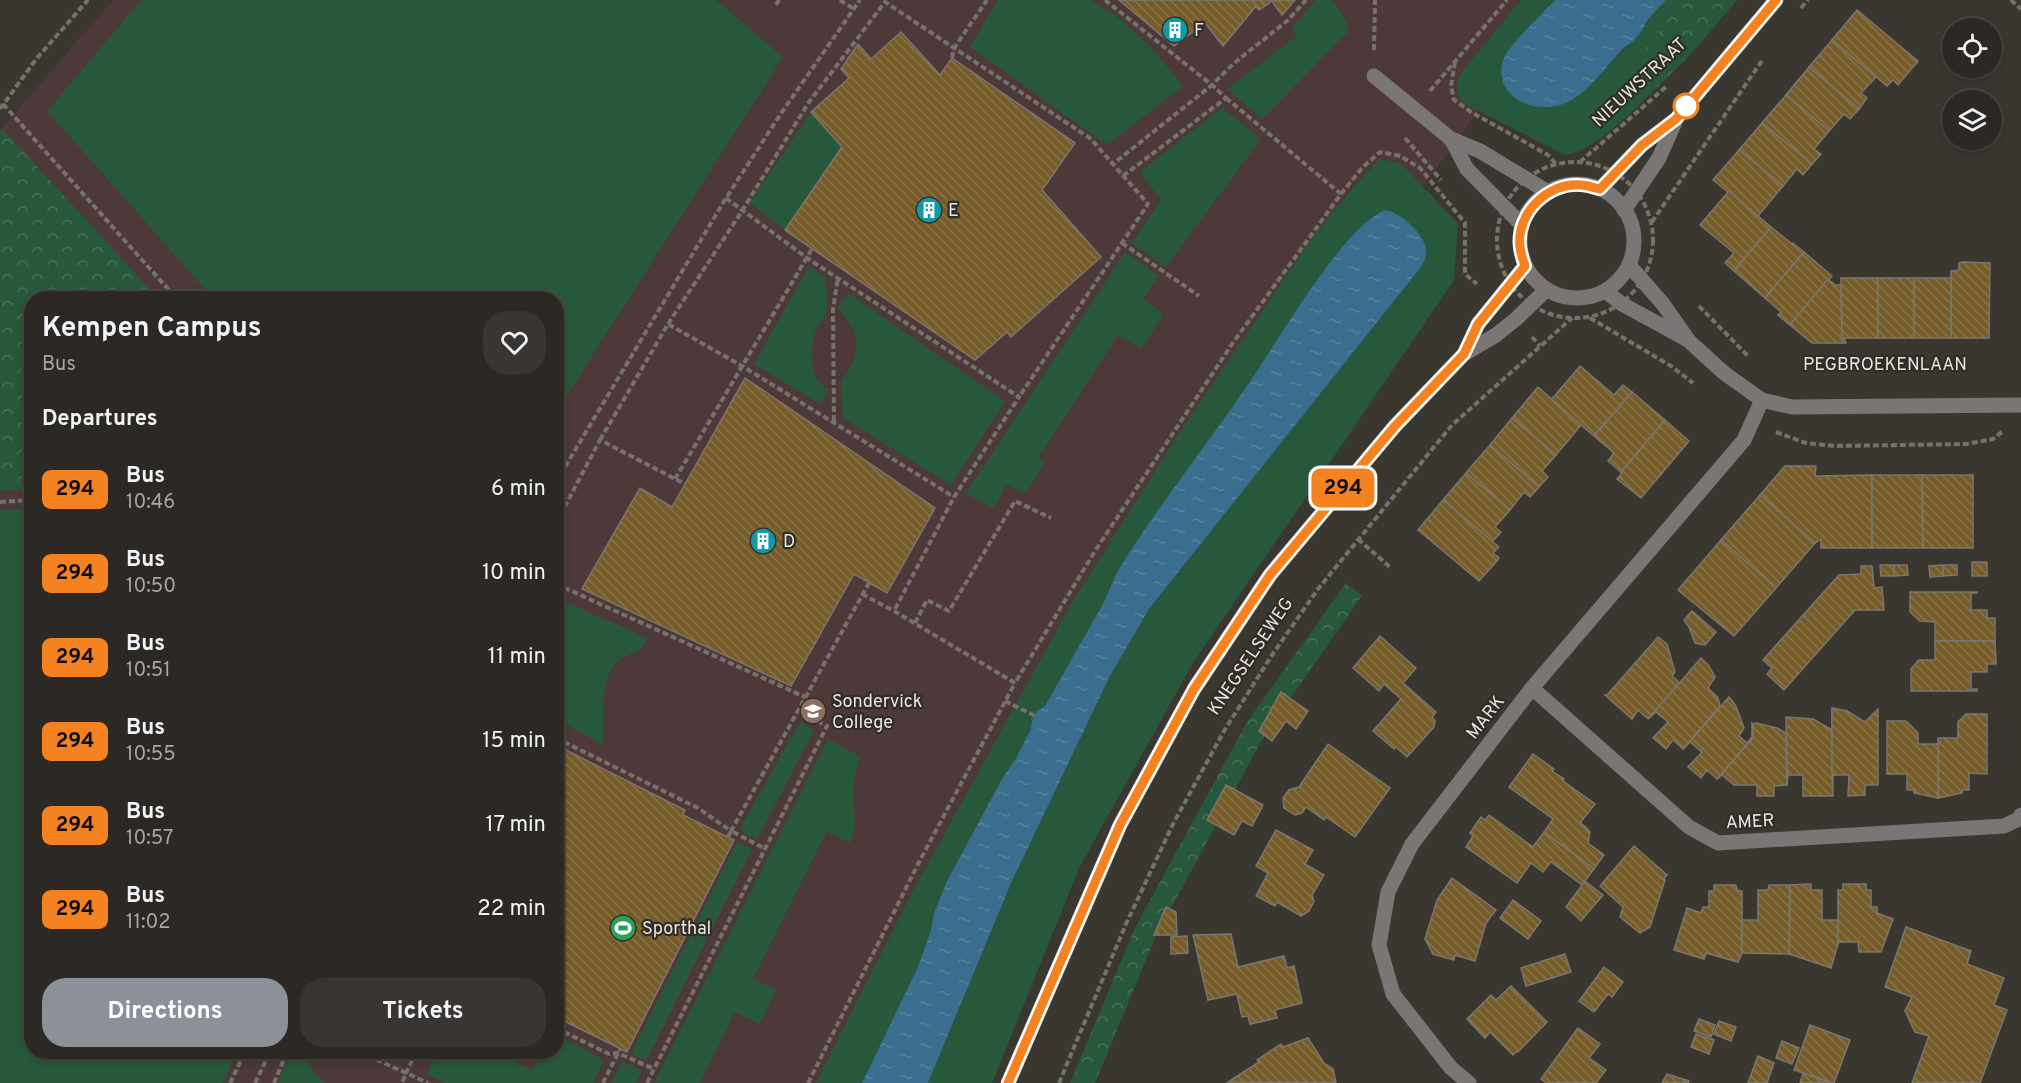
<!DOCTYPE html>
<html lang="en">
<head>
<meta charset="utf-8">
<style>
  :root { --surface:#2c2925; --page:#383532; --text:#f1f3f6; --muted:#a6a6a7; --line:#484542; --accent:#8c9099 }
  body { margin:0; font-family:Overpass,sans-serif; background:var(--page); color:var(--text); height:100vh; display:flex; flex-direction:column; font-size:22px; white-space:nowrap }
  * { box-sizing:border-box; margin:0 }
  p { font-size:20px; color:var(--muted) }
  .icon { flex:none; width:33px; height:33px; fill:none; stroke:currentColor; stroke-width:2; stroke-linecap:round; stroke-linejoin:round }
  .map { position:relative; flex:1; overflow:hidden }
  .side { position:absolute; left:24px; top:291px; width:540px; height:768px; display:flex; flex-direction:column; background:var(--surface); border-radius:24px; box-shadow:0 3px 9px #0003,0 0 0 2px var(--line) }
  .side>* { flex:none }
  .badge { padding:0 12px; border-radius:9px; font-size:21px; line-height:39px }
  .buttons { position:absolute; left:1942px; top:18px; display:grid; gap:12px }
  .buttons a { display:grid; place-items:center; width:60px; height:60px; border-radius:50%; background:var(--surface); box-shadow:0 3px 9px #0003,0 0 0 2px var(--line); font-size:30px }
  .map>.badge { position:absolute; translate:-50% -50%; box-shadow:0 0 0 3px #fff }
  h2 { padding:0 18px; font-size:22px; line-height:54px }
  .round { display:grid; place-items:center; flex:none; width:63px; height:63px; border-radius:24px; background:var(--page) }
  .summary { display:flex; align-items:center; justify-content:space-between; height:102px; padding:0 18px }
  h1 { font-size:28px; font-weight:700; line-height:45px }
  .action { display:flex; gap:12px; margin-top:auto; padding:12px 18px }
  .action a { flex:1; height:69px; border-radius:24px; background:var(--accent); color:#fff; font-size:24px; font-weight:700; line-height:69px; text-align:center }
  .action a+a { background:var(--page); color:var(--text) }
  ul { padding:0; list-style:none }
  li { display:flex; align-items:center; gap:18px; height:84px; padding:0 18px }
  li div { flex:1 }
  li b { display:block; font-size:22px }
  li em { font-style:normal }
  li .badge { min-width:66px; font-weight:700; text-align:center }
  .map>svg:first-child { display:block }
  .education { fill:#4e393a; fill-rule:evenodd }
  .green { fill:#28583b }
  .forest { fill:url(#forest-crowns) }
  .water { fill:url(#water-ripples) }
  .building { fill:url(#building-back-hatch); stroke:#7a7770; stroke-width:1.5 }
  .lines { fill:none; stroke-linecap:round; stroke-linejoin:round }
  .path { stroke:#75726d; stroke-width:4; stroke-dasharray:6 3; stroke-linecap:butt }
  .minor { stroke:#7a7675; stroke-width:15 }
  .line-casing { stroke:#fff; stroke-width:14 }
  .line { stroke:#f58220; stroke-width:9 }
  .stop-dot { fill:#fff; stroke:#f58220; stroke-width:3 }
  .labels { text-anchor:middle; stroke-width:4.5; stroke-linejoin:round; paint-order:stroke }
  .poi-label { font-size:18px; fill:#e8e6e2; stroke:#302d27; text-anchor:start }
  .street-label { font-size:18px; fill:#e8e6e2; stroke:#302d27 }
</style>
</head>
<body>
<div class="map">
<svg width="2021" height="1083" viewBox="0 0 2021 1083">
  <defs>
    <pattern id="forest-crowns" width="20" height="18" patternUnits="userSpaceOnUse" patternTransform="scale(1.5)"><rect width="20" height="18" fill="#28583b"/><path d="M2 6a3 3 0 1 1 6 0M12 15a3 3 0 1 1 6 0" fill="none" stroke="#477057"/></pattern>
    <pattern id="water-ripples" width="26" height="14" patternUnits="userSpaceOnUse" patternTransform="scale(1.5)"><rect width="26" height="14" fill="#3a6e8e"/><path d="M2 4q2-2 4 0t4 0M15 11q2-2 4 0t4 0" fill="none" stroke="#56839e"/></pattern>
    <pattern id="building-back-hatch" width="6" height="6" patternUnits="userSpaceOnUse" patternTransform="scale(1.5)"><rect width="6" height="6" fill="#755c29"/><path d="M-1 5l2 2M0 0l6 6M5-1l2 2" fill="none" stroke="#897348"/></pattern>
  </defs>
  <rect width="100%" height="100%" fill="#3a3731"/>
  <!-- education -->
  <path class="education" d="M113 0H1560L1192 501 876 1083H0V130ZM32 298H556V1052H32Z"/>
  <!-- green -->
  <g class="green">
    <polygon points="141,0 716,0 783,57 557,411 556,298 213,298 47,111"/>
    <polygon points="998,0 1091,0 1115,15 1151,47 1183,86 1107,145 970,47"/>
    <polygon points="1315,0 1332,0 1348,23 1347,33 1262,119 1227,89 1297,36 1292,28"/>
    <path d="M1521 0H1555L1508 51 1501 68V78L1511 93 1543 108 1554 107 1575 98 1639 35 1650 17 1666 0H1681L1633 66 1658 87C1633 109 1598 150 1565 155L1465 104C1456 95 1454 84 1461 73Z"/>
    <polygon points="1222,108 1261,139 1166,267 1132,243 1161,200 1140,172"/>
    <polygon points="811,112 842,147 785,230 750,203"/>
    <polygon points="1380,159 1401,164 1458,223 1454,280 1193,663 1080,866 992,1083 928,1083 1012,881 1110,676 1149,609 1421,267 1424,261 1422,239 1399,216 1385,210 1376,214 1367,221 1348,241 1321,276 1246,388 1117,572 1104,602 1045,706 1037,711 1032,721 1031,729 1015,760 1002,779 947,881 934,913 931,930 918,967 862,1083 816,1083 914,889 1073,601 1180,432 1314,235 1353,188"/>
    <polygon points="1125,252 1159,276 1143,299 1164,314 1141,349 1118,335 1039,457 1046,462 1025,494 1007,484 993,509 966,493"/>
    <path d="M809 266 825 277C826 288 829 300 827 310 826 316 820 321 818 326 809 344 807 380 829 389L820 404 754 364Z"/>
    <path d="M848 293 1005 401 951 485 843 418 841 381C862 356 862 331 837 308Z"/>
    <polygon points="15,509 32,510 32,1052 237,1052 223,1083 0,1083 0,510"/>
    <path d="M556 598 648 638C637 659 628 650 616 663 599 682 604 720 603 745L557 719Z"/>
    <polygon points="800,722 814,730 757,840 742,832 741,827"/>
    <path d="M828 739 861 757C858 764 855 772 854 780 851 803 860 822 850 843L827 831 753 979 776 990 760 1024 735 1012 700 1083H654Z"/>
    <polygon points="737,842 752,849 646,1061 631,1054"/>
    <polygon points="557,1035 604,1060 593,1083 446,1083 427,1074 437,1052 494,1052 532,1070 543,1052 556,1052"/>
    <path d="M290 1052H302C307 1064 315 1074 325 1083H278Z"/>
    <polygon points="622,1061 642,1071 636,1083 611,1083"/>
  </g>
  <!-- forest -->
  <g class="forest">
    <polygon points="1681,0 1737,0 1697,47 1658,87 1632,66"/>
    <polygon points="2,128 156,296 153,298 32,298 31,490 18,489 0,491 0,132"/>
    <polygon points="1346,583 1362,596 1265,734 1155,938 1095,1083 1070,1083 1135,928 1247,722"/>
  </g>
  <!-- water -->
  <g class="water">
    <path d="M1555 0H1666C1661 6 1655 11 1650 17 1645 23 1643 31 1638 36 1634 41 1629 44 1624 48 1607 65 1590 91 1568 102 1537 118 1489 96 1504 58 1510 44 1543 13 1555 0Z"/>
    <path d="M1385 210C1401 213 1423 232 1426 249 1427 255 1424 262 1421 267L1149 609 1110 676 1012 881 928 1083H862L918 967 931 930 934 913 947 881 1002 779 1015 760 1031 729 1032 721 1037 711 1045 706 1104 602 1117 572C1156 509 1203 450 1245 389 1274 348 1342 227 1385 210Z"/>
  </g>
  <!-- building -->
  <g class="building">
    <polygon points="1119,0 1295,0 1282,15 1272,1 1259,10 1256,6 1223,46 1205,23 1174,46"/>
    <polygon points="1857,10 1918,61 1898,85 1893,80 1887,86 1832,40"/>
    <polygon points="901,32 940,75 952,58 1075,143 1042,190 1101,257 1011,337 1007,332 975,360 785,230 842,147 811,112 849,78 841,69 858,44 871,59"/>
    <polygon points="1832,40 1876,77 1861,93 1867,98 1859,109 1809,67"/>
    <polygon points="1809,67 1859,109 1850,119 1844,114 1829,131 1786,95"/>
    <polygon points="1786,95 1829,131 1814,149 1821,154 1812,164 1762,123"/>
    <polygon points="1762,123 1812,164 1803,175 1797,169 1783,186 1739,150"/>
    <polygon points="1739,150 1783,186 1758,216 1713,180"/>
    <polygon points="1729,191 1771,227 1734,271 1725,263 1734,253 1700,225"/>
    <polygon points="1771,227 1792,244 1793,243 1804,252 1765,298 1734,271"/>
    <polygon points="1804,252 1832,276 1790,325 1778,315 1781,312 1765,298"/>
    <polygon points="1963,262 1990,263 1989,338 1951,338 1951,271 1959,270 1959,263"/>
    <polygon points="1841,278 1878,278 1878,338 1844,338 1846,343 1842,343"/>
    <rect x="1878" y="278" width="36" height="60"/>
    <rect x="1914" y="278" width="37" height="60"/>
    <polygon points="1828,279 1835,285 1841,285 1842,343 1812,343 1790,325"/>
    <polygon points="1580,366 1614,395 1623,385 1632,392 1594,436 1551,400"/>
    <polygon points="745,378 935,508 887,593 854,574 791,686 582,589 640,488 672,507"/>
    <polygon points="1538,387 1581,425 1556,455 1512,418"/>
    <polygon points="1632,392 1665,420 1621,472 1608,461 1614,453 1594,436"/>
    <polygon points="1512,418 1556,455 1542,471 1548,477 1539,487 1490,445"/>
    <polygon points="1665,420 1689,441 1641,498 1617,479 1622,473 1621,472"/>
    <polygon points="1490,445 1539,487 1530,497 1524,492 1510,510 1466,473"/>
    <polygon points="1785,466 1816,466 1815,476 1872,475 1872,548 1821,548 1821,539 1815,543 1760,495"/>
    <polygon points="1466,473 1510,510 1495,527 1501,532 1492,542 1443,500"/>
    <polygon points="1872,475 1922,475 1923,548 1872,548"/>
    <polygon points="1922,475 1973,475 1973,548 1923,548"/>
    <polygon points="1760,495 1815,543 1776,588 1721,540"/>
    <polygon points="1443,500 1499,547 1493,553 1499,558 1497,561 1479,581 1418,530"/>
    <polygon points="1721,540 1776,588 1734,636 1678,590"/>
    <rect x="1972" y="562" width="15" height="14"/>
    <polygon points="1880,565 1894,565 1894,576 1881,576"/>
    <polygon points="1894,565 1907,565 1908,575 1894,576"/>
    <polygon points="1943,565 1943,576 1930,577 1929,566"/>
    <polygon points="1943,565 1957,565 1957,575 1943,576"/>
    <polygon points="1861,566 1872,566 1874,588 1882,587 1884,610 1855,610 1784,690 1767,674 1772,668 1763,660 1839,575 1861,574"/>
    <polygon points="1910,592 1977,592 1977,593 1971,593 1971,610 1987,610 1987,618 1995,618 1995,641 1935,641 1935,622 1920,621 1910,612"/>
    <polygon points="1692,611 1716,632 1705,645 1695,643 1689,627 1684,620"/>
    <polygon points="1380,636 1416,668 1403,683 1436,712 1432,717 1435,721 1434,727 1407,757 1396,747 1394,749 1373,731 1401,699 1384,684 1379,691 1353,668"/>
    <polygon points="1658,637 1667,644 1675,672 1672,676 1680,683 1648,719 1638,710 1632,719 1605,695 1607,695"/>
    <polygon points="1935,641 1995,641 1996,664 1987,664 1987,672 1971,672 1971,689 1977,689 1977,691 1911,691 1911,669 1919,660 1935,660"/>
    <polygon points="1701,658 1709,666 1715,677 1708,688 1718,698 1720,706 1683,749 1673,740 1666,749 1653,738 1668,722 1656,712 1648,719"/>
    <polygon points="1281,692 1308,711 1296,729 1286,721 1272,741 1259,731"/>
    <polygon points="1729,697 1736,706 1744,728 1739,736 1747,743 1752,737 1752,723 1753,724 1753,738 1717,779 1707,770 1701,778 1688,767 1702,752 1690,742 1683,749"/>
    <polygon points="1832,708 1833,796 1803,796 1803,775 1788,775 1787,785 1786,717 1813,719 1832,730"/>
    <polygon points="1832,708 1847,711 1865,722 1878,709 1878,785 1865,785 1865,795 1848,796 1849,775 1833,775 1832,785"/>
    <polygon points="1966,714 1987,714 1987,774 1969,773 1969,790 1962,790 1962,793 1938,798 1938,738 1958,738 1958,722"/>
    <polygon points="1887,721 1906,721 1918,733 1918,744 1938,744 1938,798 1914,793 1914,790 1907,790 1907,774 1887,774"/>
    <polygon points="1756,723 1777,728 1786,733 1787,785 1774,786 1774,796 1757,796 1757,785 1734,785 1722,775 1717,779 1753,738 1753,724"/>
    <polygon points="1328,744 1390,788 1355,837 1326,817 1324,820 1306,807 1302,813 1295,815 1284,808 1283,798 1289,790 1299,787"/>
    <polygon points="556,745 685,810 683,815 734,840 627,1052 556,1017"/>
    <polygon points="1533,754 1554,769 1552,771 1564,779 1563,781 1595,804 1580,823 1585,826 1590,832 1588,843 1604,855 1594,869 1544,832 1553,819 1509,787"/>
    <polygon points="1226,785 1263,805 1252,826 1242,821 1234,835 1207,820"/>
    <polygon points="1489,815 1533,847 1544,832 1594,869 1582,885 1551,862 1543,872 1531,863 1517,883 1466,847 1473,836 1470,833 1481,817 1485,820"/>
    <polygon points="1276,830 1313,850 1305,864 1324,875 1312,895 1314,901 1309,911 1301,916 1277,902 1275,906 1256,896 1268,873 1256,866"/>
    <polygon points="1634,846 1667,875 1663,879 1665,880 1650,927 1640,933 1620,917 1623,907 1600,886"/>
    <polygon points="1452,878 1496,910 1486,923 1475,961 1455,955 1454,960 1433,954 1425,939 1437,900"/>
    <polygon points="1585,881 1603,895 1581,921 1566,907"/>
    <polygon points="1811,884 1811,890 1822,890 1822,920 1838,920 1838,944 1831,968 1789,954 1790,885"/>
    <polygon points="1843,884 1866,884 1866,890 1871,890 1871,907 1877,907 1877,913 1893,919 1881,952 1859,952 1858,942 1839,942 1838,944 1838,890 1843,890"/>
    <polygon points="1714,885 1736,885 1737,890 1742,891 1742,953 1738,962 1706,953 1704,959 1674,950 1687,908 1701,913 1703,907 1709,907 1709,891 1714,891"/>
    <polygon points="1769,885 1790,885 1789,954 1742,953 1742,920 1758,920 1758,890 1768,890"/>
    <polygon points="1513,900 1541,921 1528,939 1500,918"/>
    <polygon points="1166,907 1176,912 1177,935 1154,935"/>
    <polygon points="1906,927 1971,951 1967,964 2004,978 1994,1005 2007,1010 1980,1083 1912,1083 1929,1036 1915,1032 1905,1011 1912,997 1885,987"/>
    <polygon points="1231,934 1238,967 1284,956 1287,968 1294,966 1302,1003 1275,1010 1277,1018 1250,1024 1248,1016 1242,1017 1237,994 1208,1000 1193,935"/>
    <polygon points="1187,936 1188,953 1171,954 1171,937"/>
    <polygon points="1565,954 1571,972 1526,986 1521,968"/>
    <polygon points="1604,967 1623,982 1612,997 1608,994 1594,1012 1579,1001"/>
    <polygon points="1511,986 1547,1022 1518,1052 1517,1051 1513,1055 1490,1032 1485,1038 1467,1019 1491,995 1496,1000"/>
    <polygon points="1699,1019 1715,1025 1711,1037 1694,1031"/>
    <polygon points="1719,1021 1736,1027 1731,1041 1714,1034"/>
    <polygon points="1810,1025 1850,1040 1834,1083 1794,1070"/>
    <polygon points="1578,1028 1600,1044 1589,1058 1606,1070 1596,1083 1547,1083 1541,1079"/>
    <polygon points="1696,1034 1714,1040 1709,1054 1691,1047"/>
    <polygon points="1308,1038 1324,1063 1333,1069 1336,1083 1228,1082 1259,1062 1257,1060 1281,1044 1283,1047"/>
    <polygon points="1782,1041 1799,1048 1792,1064 1776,1058"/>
    <polygon points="1758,1056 1774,1063 1767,1083 1748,1083"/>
    <polygon points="1803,1073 1830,1083 1800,1083"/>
    <polygon points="1667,1074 1689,1081 1688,1083 1662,1083"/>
  </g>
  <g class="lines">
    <!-- path -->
    <g class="path">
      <polyline points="840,0 854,9"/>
      <polyline points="1105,0 1212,85 1113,164"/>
      <polyline points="2011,0 2021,9"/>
      <polyline points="776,5 779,0"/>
      <polyline points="1801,8 1808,0"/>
      <polyline points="1374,50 1375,0"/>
      <polyline points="952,58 954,48 987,0"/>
      <polyline points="1455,62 1451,86 1454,100 1471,112 1548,155 1557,165"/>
      <polyline points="1430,91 1507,0"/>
      <polyline points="1226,98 1341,194"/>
      <polyline points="3,104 176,298"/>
      <polyline points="0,109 37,58 88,0"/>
      <polyline points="1405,138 1441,180"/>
      <polyline points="1580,162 1668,85"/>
      <circle cx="1575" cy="240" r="78"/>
      <polyline points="1123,176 1226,98 1212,85 1233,64 1287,21 1306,0"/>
      <polyline points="726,198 807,258 1019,397 954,497 894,611"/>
      <polyline points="1652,222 1763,59"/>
      <polyline points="1122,243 1199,296"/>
      <polyline points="1699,306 1748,356"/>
      <polyline points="1590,318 1671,366 1693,383"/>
      <polyline points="668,324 742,211 809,102 885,2 1091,139 1148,204 1019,397"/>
      <polyline points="1532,337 1540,346"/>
      <polyline points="834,421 833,309 838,278"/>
      <polyline points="1776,432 1806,443 1834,446 1967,444 1993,439 2003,431"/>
      <polyline points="600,440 668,324 742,366 954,497"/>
      <polyline points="675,479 812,249"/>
      <polyline points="556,482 726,198 782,112 860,0"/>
      <polyline points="0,502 32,500"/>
      <polyline points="556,523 600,440 685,484"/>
      <polyline points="1358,539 1391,568"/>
      <polyline points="556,584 805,697"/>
      <polyline points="862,594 894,611 1015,683 1095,551 1232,344 1341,194 1362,168 1380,152 1400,156 1420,168 1465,223 1465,274 1477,284"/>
      <polyline points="915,623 927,600 949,611 1015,501 1051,518"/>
      <polyline points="1005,701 1035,716"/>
      <polyline points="556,738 698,808 731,831 869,583"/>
      <polyline points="728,837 731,831 764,848"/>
      <polyline points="556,1028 609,1054 618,1053 654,1069"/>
      <polyline points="360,1052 406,1073 402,1083"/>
      <polyline points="416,1052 406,1073 428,1083"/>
      <polyline points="515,1052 529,1058 533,1052"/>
      <polyline points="230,1083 245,1052"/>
      <polyline points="255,1083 270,1052"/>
      <polyline points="274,1083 287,1052"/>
      <polyline points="603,1083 620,1049"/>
      <polyline points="647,1083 827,726 798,711"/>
      <polyline points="808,1083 919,862 1015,683"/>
      <polyline points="1059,1083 1126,924 1173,824 1224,731 1272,655 1318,589 1452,425 1572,318"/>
    </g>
    <!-- minor -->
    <g class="minor">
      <polyline points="1374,76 1451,139 1480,151 1548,192"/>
      <polyline points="1451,139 1467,169 1522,225"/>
      <circle cx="1577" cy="241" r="57"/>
      <polyline points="1600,189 1642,145 1676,119 1776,0"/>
      <polyline points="1624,210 1659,158 1675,122"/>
      <polyline points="1629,265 1663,304 1689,341 1724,373 1762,400 1792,407 2021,405"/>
      <polyline points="1605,291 1622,304 1686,339"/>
      <polyline points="1464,354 1478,324 1525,266"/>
      <polyline points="1532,688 1689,827 1718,843 2004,826 2019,819 2021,815"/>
      <polyline points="1008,1083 1120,825 1194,689 1270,575 1395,426 1464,354 1496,335 1516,319 1546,290"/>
      <polyline points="1469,1083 1451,1068 1393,994 1379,945 1388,892 1412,844 1532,688 1744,440 1762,400"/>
    </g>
  </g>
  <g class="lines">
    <!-- line casing -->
    <g class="line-casing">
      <path id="line" d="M1008 1083 1120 825 1194 689 1270 575 1395 426 1464 354 1478 324 1525 266C1523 260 1521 254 1520 247 1516 213 1548 182 1581 185 1587 185 1594 188 1600 189L1642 145 1676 119 1776 0"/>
    </g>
    <!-- line -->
    <use href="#line" class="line"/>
  </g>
  <!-- icons -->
  <defs>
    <g id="building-disc" transform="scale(1.35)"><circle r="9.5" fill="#0f9aa8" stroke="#302d27"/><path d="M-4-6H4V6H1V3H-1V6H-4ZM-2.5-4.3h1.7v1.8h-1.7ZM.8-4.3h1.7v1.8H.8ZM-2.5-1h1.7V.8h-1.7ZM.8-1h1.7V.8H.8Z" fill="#fff"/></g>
    <g id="school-disc" transform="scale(1.35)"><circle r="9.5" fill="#8d6e63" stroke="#302d27"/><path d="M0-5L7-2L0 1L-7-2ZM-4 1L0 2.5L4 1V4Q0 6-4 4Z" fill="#fff"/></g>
    <g id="stadium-disc" transform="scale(1.35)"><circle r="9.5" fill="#2e9e5b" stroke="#302d27"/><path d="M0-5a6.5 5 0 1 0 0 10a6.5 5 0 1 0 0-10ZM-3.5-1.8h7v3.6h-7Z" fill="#fff"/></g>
  </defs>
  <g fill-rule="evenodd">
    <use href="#building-disc" x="1175" y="30"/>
    <use href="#building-disc" x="929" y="210"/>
    <use href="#building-disc" x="763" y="541"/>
    <use href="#school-disc" x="813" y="711"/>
    <use href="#stadium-disc" x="623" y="928"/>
  </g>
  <!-- markers -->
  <circle class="stop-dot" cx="1686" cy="106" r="12"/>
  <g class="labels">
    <!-- poi labels -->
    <g class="poi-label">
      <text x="1194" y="36">F</text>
      <text x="948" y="216">E</text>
      <text x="783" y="547">D</text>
      <text x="832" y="707">Sondervick<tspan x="832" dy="21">College</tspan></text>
      <text x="642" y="934">Sporthal</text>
    </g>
    <!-- street labels -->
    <g class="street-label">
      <text transform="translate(1639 82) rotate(-43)" y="6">NIEUWSTRAAT</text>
      <text x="1885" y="370">PEGBROEKENLAAN</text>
      <text transform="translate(1250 656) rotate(-56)" y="6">KNEGSELSEWEG</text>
      <text transform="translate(1485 717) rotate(-52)" y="6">MARK</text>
      <text transform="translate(1750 821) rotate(-3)" y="6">AMER</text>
    </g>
  </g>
</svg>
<div class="buttons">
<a><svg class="icon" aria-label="locate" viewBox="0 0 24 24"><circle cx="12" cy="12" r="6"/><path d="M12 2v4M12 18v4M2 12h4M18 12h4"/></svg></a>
<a><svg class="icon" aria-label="layers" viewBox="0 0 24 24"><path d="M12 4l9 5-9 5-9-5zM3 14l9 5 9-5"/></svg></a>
</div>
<b class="badge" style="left:1343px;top:488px;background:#f58220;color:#111">294</b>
<section class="side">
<div class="summary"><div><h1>Kempen Campus</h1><p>Bus</p></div><a class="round"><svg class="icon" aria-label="heart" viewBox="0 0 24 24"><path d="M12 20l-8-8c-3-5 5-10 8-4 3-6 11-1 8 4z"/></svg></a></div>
<h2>Departures</h2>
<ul>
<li><span class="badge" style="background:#f58220;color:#111">294</span><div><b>Bus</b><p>10:46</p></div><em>6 min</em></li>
<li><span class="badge" style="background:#f58220;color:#111">294</span><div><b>Bus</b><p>10:50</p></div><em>10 min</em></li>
<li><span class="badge" style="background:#f58220;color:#111">294</span><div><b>Bus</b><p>10:51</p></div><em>11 min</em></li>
<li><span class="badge" style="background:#f58220;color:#111">294</span><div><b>Bus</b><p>10:55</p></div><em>15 min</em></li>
<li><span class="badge" style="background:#f58220;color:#111">294</span><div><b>Bus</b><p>10:57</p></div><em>17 min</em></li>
<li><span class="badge" style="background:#f58220;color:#111">294</span><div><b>Bus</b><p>11:02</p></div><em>22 min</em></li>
</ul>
<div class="action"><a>Directions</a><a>Tickets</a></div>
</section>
</div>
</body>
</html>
